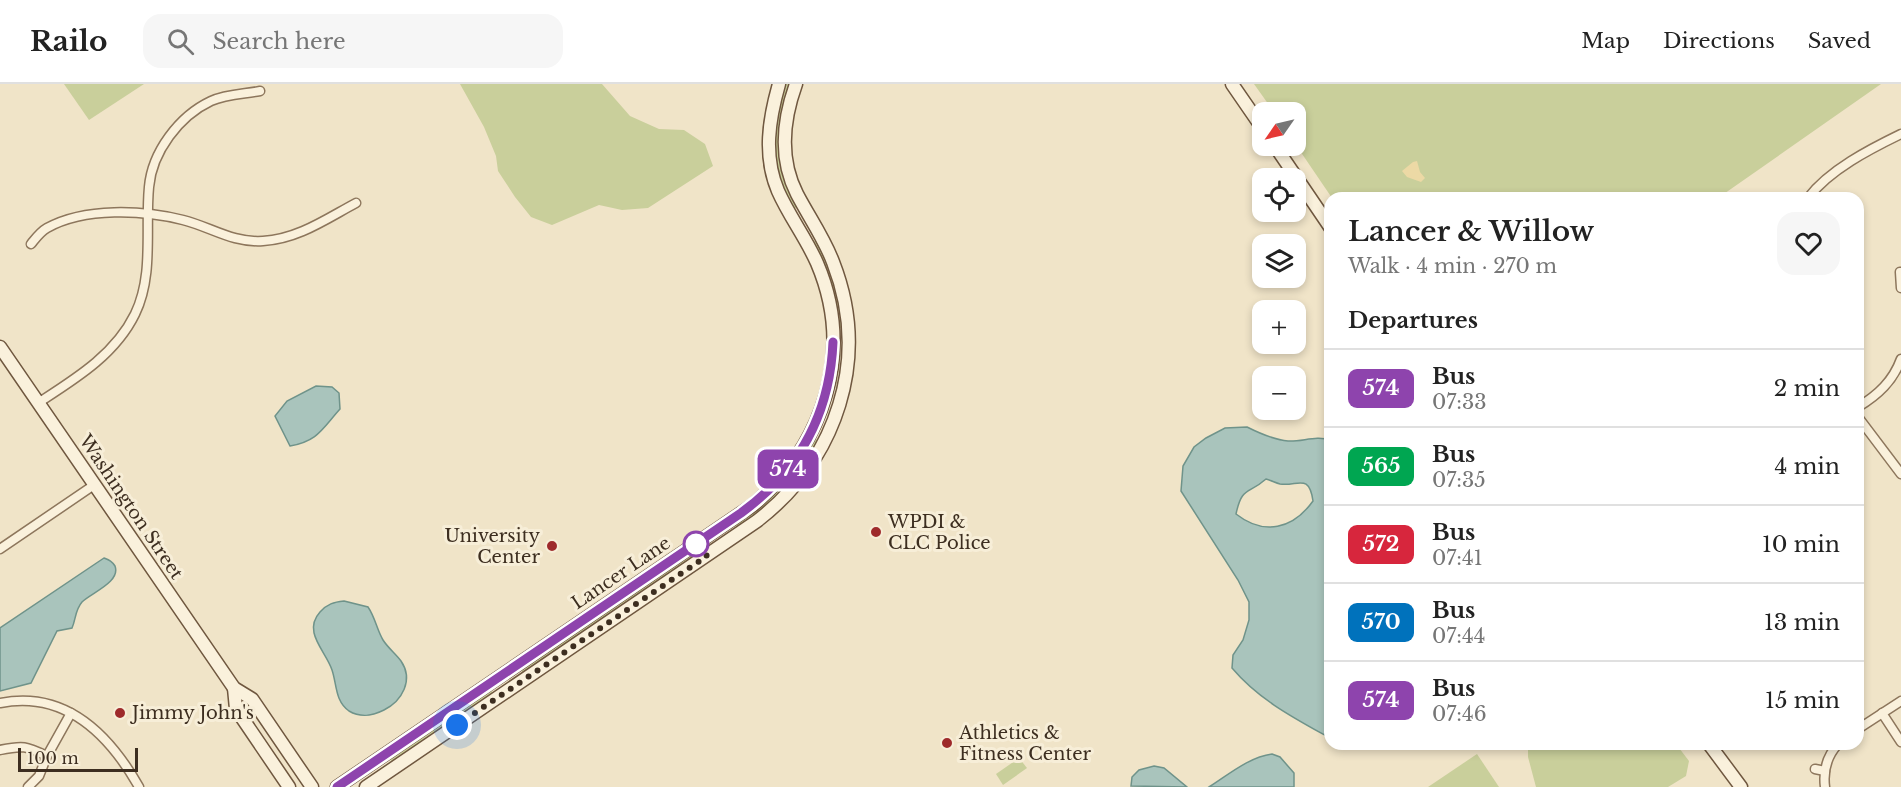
<!DOCTYPE html>
<html lang="en">
<head>
<meta charset="utf-8">
<style>
  :root { --surface:#fff; --page:#f6f6f6; --text:#222; --muted:#767676; --line:#e0e0e0 }
  body { margin:0; font-family:"Libre Baskerville",serif; background:var(--page); color:var(--text); height:100vh; display:flex; flex-direction:column; font-size:22px; white-space:nowrap }
  * { box-sizing:border-box; margin:0 }
  p { font-size:20px; color:var(--muted) }
  .icon { flex:none; width:33px; height:33px; fill:none; stroke:currentColor; stroke-width:2; stroke-linecap:round; stroke-linejoin:round }
  .map { position:relative; flex:1; overflow:hidden }
  .panel { position:absolute; left:1324px; top:108px; width:540px; height:558px; display:flex; flex-direction:column; background:var(--surface); border-radius:18px; box-shadow:0 3px 9px #0003 }
  .panel>* { flex:none }
  .badge { padding:0 12px; border-radius:9px; font-size:21px; line-height:39px }
  .needle { width:39px; rotate:236deg }
  .controls { position:absolute; left:1252px; top:18px; display:grid; gap:12px }
  .controls a { display:grid; place-items:center; width:54px; height:54px; border-radius:12px; background:var(--surface); box-shadow:0 3px 9px #0003; font-size:30px }
  .scale { position:absolute; left:18px; bottom:15px; width:120px; box-sizing:border-box; padding-left:6px; border:3px solid #3d2e20; border-top:0; font-size:16px; line-height:21px; white-space:nowrap; color:#3d2e20; -webkit-text-stroke:4px #f7eed8; paint-order:stroke }
  .you { position:absolute; width:30px; height:30px; margin:-15px; border:4px solid #fff; border-radius:50%; background:#1a73e8; box-shadow:0 0 0 9px #1a73e833 }
  .map>.badge { position:absolute; translate:-50% -50%; box-shadow:0 0 0 3px #fff }
  h2 { padding:0 24px; font-size:22px; line-height:54px }
  .round { display:grid; place-items:center; flex:none; width:63px; height:63px; border-radius:18px; background:var(--page) }
  .summary { display:flex; align-items:center; justify-content:space-between; height:102px; padding:0 24px }
  h1 { font-size:28px; font-weight:600; line-height:45px }
  ul { padding:0; list-style:none }
  li { display:flex; align-items:center; gap:18px; height:78px; padding:0 24px; border-top:2px solid var(--line) }
  li div { flex:1 }
  li b { display:block; font-size:22px }
  li em { font-style:normal }
  li .badge { min-width:66px; font-weight:700; text-align:center }
  header { display:flex; align-items:center; gap:36px; box-sizing:border-box; height:84px; padding:0 30px; background:var(--surface); border-bottom:2px solid var(--line) }
  header strong { font-size:28px }
  nav { display:flex; gap:33px; margin-inline-start:auto; font-size:21px }
  .search { width:420px; height:54px; background:var(--page); display:flex; align-items:center; gap:15px; box-sizing:border-box; padding:0 21px; border-radius:18px; color:var(--muted); font-size:22px }
  .map>svg:first-child { display:block }
  .green { fill:#c9cf9b }
  .sand { fill:#ecd9a5 }
  .water { fill:#a9c4bc; stroke:#6f938a; stroke-width:1.5; fill-rule:evenodd }
  .lines { fill:none; stroke-linecap:round; stroke-linejoin:round }
  .street-casing { stroke:#8d765c; stroke-width:11 }
  .secondary-casing { stroke:#6f573f; stroke-width:15 }
  .street { stroke:#faf1dc; stroke-width:8 }
  .secondary { stroke:#faf1dc; stroke-width:12 }
  .line-casing { stroke:#fff; stroke-width:14 }
  .line { stroke:#8e44ad; stroke-width:9 }
  .walk { stroke:#3d2e20; stroke-width:6; stroke-dasharray:0 10.8 }
  .poi-dot { fill:#9e2a2b; stroke:#f7eed8; stroke-width:2 }
  .stop-dot { fill:#fff; stroke:#8e44ad; stroke-width:3 }
  .labels { text-anchor:middle; stroke-width:6; stroke-linejoin:round; paint-order:stroke }
  .street-label { font-size:18px; fill:#3d2e20; stroke:#f7eed8 }
  .poi-label { font-size:18px; fill:#3d2e20; stroke:#f7eed8; text-anchor:start }
</style>
</head>
<body>
<header>
<strong>Railo</strong>
<div class="search"><svg class="icon" aria-label="search" viewBox="0 0 24 24"><circle cx="10" cy="10" r="6"/><path d="M15 15l6 6"/></svg>Search here</div>
<nav><a>Map</a><a>Directions</a><a>Saved</a></nav>
</header>
<div class="map">
<svg width="1901" height="703" viewBox="0 0 1901 703">
  <rect width="100%" height="100%" fill="#f0e4c8"/>
  <!-- green -->
  <g class="green">
    <polygon points="64,0 144,0 89,36"/>
    <polygon points="460,0 602,0 630,32 659,45 684,46 705,60 713,82 648,124 622,126 599,121 552,141 531,133 515,113 498,87 496,72 484,43"/>
    <path d="M784 0H791L783 26 799 122 794 125C770 86 770 43 784 0Z"/>
    <polygon points="1254,0 1881,0 1718,114 1332,114 1296,61 1296,28 1274,28"/>
    <polygon points="818,155 836,199 843,244 838,244 819,171 813,158"/>
    <path d="M814 354 819 357 812 369 778 413 738 445 734 440C764 413 795 389 814 354Z"/>
    <polygon points="702,461 706,467 524,590 520,585"/>
    <polygon points="490,605 494,611 393,679 389,674"/>
    <polygon points="1528,660 1676,660 1689,677 1686,692 1668,703 1536,703 1528,673"/>
    <polygon points="1477,670 1499,703 1428,703"/>
    <polygon points="1019,674 1027,684 1003,701 996,690"/>
  </g>
  <!-- sand -->
  <polygon class="sand" points="1417,77 1420,88 1425,94 1421,98 1407,93 1402,87 1413,78"/>
  <!-- water -->
  <g class="water">
    <path d="M316 302 332 303 339 309 340 325C322 345 318 357 290 362L275 332 287 317Z"/>
    <path d="M1247 343C1259 349 1274 356 1288 357 1302 358 1316 351 1330 356V654C1294 634 1259 616 1232 584L1233 571 1243 556 1249 536V518L1238 496 1181 407 1183 382 1194 363 1206 354 1225 344ZM1266 395C1270 396 1276 399 1280 400 1297 403 1309 388 1313 417 1293 445 1264 452 1236 430 1242 402 1248 411 1266 395Z"/>
    <path d="M104 474C109 476 112 477 115 482 121 498 91 509 82 518 75 526 76 535 72 544L57 547 31 599 0 607V544Z"/>
    <path d="M344 517 368 523C375 533 377 546 383 556 388 564 396 570 401 577 414 596 402 617 384 626 372 632 361 634 349 627 335 617 337 601 332 586 326 567 302 548 320 528 327 520 334 518 344 517Z"/>
    <path d="M1272 670 1280 673 1294 689V703H1209C1228 691 1249 673 1272 670Z"/>
    <polygon points="1154,682 1164,684 1187,703 1131,702 1132,693 1139,686"/>
  </g>
  <g class="lines">
    <!-- street casing -->
    <g class="street-casing">
      <g id="street">
        <path d="M1808 114C1829 86 1870 65 1901 50"/>
        <path d="M31 160C36 154 40 148 47 144 85 123 143 126 183 136 211 143 232 159 263 157 298 155 326 135 356 119"/>
        <polyline points="1900,188 1901,204"/>
        <path d="M38 319C75 295 115 271 135 230 154 191 145 145 149 103 152 68 179 32 211 17 226 10 244 10 260 7"/>
        <path d="M1858 323C1878 311 1893 297 1901 275"/>
        <polyline points="1858,333 1901,390"/>
        <polyline points="0,465 94,401"/>
        <path d="M0 619C65 606 109 650 139 703"/>
        <polyline points="1882,629 1901,658"/>
        <polyline points="1858,645 1901,617"/>
        <path d="M0 666C23 661 26 662 47 672"/>
        <polyline points="1815,685 1825,687"/>
        <polyline points="28,703 39,692 47,672 71,629"/>
        <path d="M1825 703C1823 687 1827 672 1838 660"/>
      </g>
    </g>
    <!-- secondary casing -->
    <g class="secondary-casing">
      <g id="secondary">
        <polyline points="1232,0 1263,45"/>
        <polyline points="1275,62 1330,143"/>
        <polyline points="0,263 234,604 252,615 312,703"/>
        <polyline points="234,604 236,625 289,703"/>
        <polyline points="1709,660 1741,703"/>
        <path d="M337 703 753 421C824 360 855 268 817 179 806 154 789 132 778 107 763 72 769 35 779 0"/>
        <path d="M366 703 757 437C837 375 871 275 833 178 824 154 809 133 797 110 779 75 783 36 796 0"/>
      </g>
    </g>
    <!-- street -->
    <use href="#street" class="street"/>
    <!-- secondary -->
    <use href="#secondary" class="secondary"/>
  </g>
  <g class="lines">
    <!-- line casing -->
    <g class="line-casing">
      <path id="line" d="M337 703 741 429C799 387 830 329 833 258"/>
    </g>
    <!-- line -->
    <use href="#line" class="line"/>
    <!-- walk -->
    <polyline class="walk" points="457,641 707,472 696,460"/>
  </g>
  <!-- markers -->
  <g class="poi-dot">
    <circle cx="876" cy="448" r="6"/>
    <circle cx="552" cy="462" r="6"/>
    <circle cx="120" cy="629" r="6"/>
    <circle cx="947" cy="659" r="6"/>
  </g>
  <circle class="stop-dot" cx="696" cy="460" r="12"/>
  <g class="labels">
    <!-- street labels -->
    <g class="street-label">
      <text transform="translate(131 423) rotate(56)" y="6">Washington Street</text>
      <text transform="translate(621 489) rotate(-34)" y="6">Lancer Lane</text>
    </g>
    <!-- poi labels -->
    <g class="poi-label">
      <text x="888" y="444">WPDI &amp;<tspan x="888" dy="21">CLC Police</tspan></text>
      <text x="540" y="458" text-anchor="end">University<tspan x="540" dy="21">Center</tspan></text>
      <text x="132" y="635">Jimmy John's</text>
      <text x="959" y="655">Athletics &amp;<tspan x="959" dy="21">Fitness Center</tspan></text>
    </g>
  </g>
</svg>
<div class="controls">
<a><svg class="needle" viewBox="-14 -14 28 28"><path d="M0-13l5 13h-10z" fill="#e53935"/><path d="M0 13l5-13h-10z" fill="#767676"/></svg></a>
<a><svg class="icon" aria-label="locate" viewBox="0 0 24 24"><circle cx="12" cy="12" r="6"/><path d="M12 2v4M12 18v4M2 12h4M18 12h4"/></svg></a>
<a><svg class="icon" aria-label="layers" viewBox="0 0 24 24"><path d="M12 4l9 5-9 5-9-5zM3 14l9 5 9-5"/></svg></a>
<a>+</a>
<a>−</a>
</div>
<div class="scale">100 m</div>
<div class="you" style="left:457px;top:641px"></div>
<b class="badge" style="left:788px;top:385px;background:#8e44ad;color:#fff">574</b>
<section class="panel">
<div class="summary"><div><h1>Lancer &amp; Willow</h1><p>Walk · 4 min · 270 m</p></div><a class="round"><svg class="icon" aria-label="heart" viewBox="0 0 24 24"><path d="M12 20l-8-8c-3-5 5-10 8-4 3-6 11-1 8 4z"/></svg></a></div>
<h2>Departures</h2>
<ul>
<li><span class="badge" style="background:#8e44ad;color:#fff">574</span><div><b>Bus</b><p>07:33</p></div><em>2 min</em></li>
<li><span class="badge" style="background:#00a651;color:#fff">565</span><div><b>Bus</b><p>07:35</p></div><em>4 min</em></li>
<li><span class="badge" style="background:#d7263d;color:#fff">572</span><div><b>Bus</b><p>07:41</p></div><em>10 min</em></li>
<li><span class="badge" style="background:#0072bc;color:#fff">570</span><div><b>Bus</b><p>07:44</p></div><em>13 min</em></li>
<li><span class="badge" style="background:#8e44ad;color:#fff">574</span><div><b>Bus</b><p>07:46</p></div><em>15 min</em></li>
</ul>
</section>
</div>
</body>
</html>
